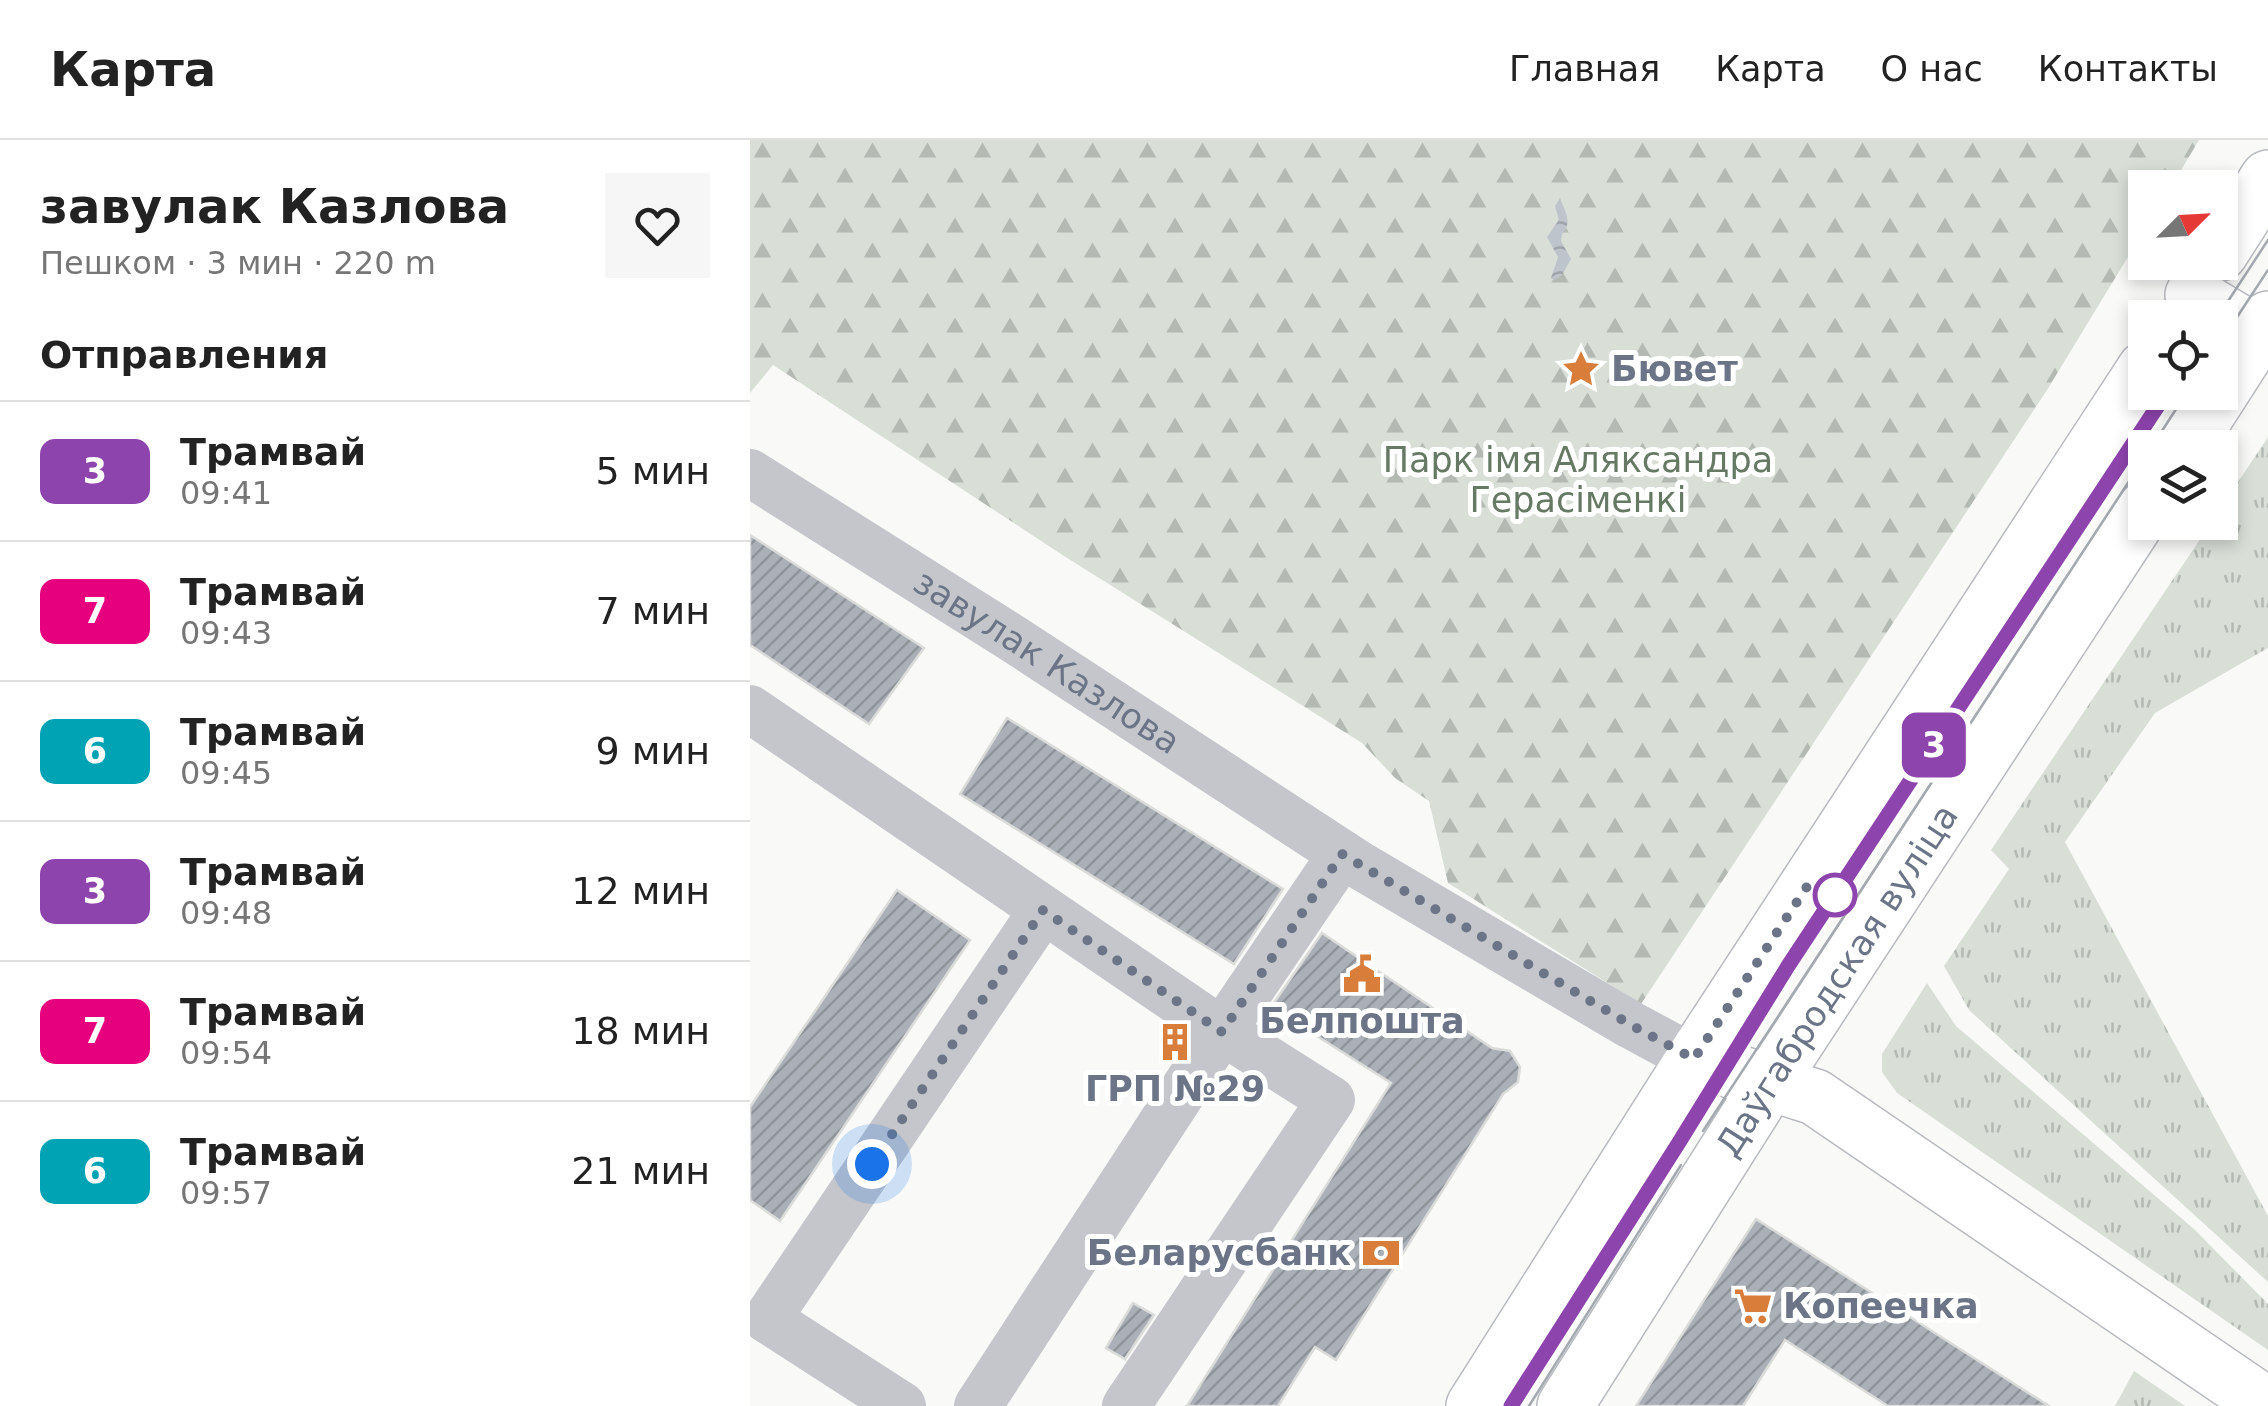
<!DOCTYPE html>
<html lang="ru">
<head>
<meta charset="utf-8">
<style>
  :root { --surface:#fff; --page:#f6f6f6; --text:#222; --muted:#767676; --line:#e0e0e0 }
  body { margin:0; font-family:"DejaVu Sans",sans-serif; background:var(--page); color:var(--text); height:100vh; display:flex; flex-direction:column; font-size:38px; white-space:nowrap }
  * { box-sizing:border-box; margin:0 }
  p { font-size:32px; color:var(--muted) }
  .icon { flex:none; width:55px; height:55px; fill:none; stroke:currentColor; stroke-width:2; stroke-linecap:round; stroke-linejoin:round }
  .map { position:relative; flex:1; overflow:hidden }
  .drawer { display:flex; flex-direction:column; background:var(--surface); width:750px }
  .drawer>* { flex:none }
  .badge { padding:0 20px; border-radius:15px; font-size:35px; line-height:65px }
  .needle { width:65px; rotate:66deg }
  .buttons { position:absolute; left:1378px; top:30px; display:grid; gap:20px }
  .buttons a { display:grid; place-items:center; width:110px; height:110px; border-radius:0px; background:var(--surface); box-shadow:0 5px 15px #0003; font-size:50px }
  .you { position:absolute; width:50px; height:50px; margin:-25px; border:8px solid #fff; border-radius:50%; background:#1a73e8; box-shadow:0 0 0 15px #1a73e833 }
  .map>.badge { position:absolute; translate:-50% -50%; box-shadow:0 0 0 5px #fff }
  h2 { padding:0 40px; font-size:38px; line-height:90px }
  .round { display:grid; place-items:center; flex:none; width:105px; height:105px; border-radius:0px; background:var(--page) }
  .headline { display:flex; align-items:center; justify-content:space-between; height:170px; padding:0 40px }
  h1 { font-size:48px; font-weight:800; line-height:75px }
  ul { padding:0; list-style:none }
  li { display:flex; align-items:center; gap:30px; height:140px; padding:0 40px; border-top:2px solid var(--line) }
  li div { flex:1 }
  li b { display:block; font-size:38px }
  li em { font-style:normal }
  li .badge { min-width:110px; font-weight:700; text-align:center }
  header { display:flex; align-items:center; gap:60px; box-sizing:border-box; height:140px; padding:0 50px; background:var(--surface); border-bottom:2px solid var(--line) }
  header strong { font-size:48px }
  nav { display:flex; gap:55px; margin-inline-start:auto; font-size:35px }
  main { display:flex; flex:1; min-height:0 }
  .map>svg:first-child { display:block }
  .grass { fill:url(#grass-tufts) }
  .forest { fill:url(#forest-firs) }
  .water { fill:url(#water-waves) }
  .building { fill:url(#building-hatch); stroke:#dbdcda; stroke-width:2.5 }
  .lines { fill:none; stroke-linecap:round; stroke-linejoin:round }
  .major-casing { stroke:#b7babf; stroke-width:58 }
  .minor { stroke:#c4c6cb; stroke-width:48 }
  .major { stroke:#fff; stroke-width:55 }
  .tram { stroke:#a5a9b0; stroke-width:2.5 }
  .line-casing { stroke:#fff; stroke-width:22 }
  .line { stroke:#8e44ad; stroke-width:15 }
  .walk { stroke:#6b7587; stroke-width:10; stroke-dasharray:0 18 }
  .stop-dot { fill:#fff; stroke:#8e44ad; stroke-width:5 }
  .labels { text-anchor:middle; stroke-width:10; stroke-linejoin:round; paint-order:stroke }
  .poi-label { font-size:35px; font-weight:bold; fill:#6b7587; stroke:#fff; text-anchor:start }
  .park-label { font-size:35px; fill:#667965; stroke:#fff }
  .street-label { font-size:35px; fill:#6b7587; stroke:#fff }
</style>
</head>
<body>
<header>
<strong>Карта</strong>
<nav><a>Главная</a><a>Карта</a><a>О нас</a><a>Контакты</a></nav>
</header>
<main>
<section class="drawer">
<div class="headline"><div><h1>завулак Казлова</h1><p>Пешком · 3 мин · 220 m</p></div><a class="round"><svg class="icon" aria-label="heart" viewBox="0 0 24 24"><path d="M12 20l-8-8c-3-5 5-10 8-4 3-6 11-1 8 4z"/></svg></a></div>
<h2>Отправления</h2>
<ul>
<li><span class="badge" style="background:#8e44ad;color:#fff">3</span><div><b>Трамвай</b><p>09:41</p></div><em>5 мин</em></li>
<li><span class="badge" style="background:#e6007e;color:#fff">7</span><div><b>Трамвай</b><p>09:43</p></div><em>7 мин</em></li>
<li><span class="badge" style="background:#00a3b4;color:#fff">6</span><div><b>Трамвай</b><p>09:45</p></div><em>9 мин</em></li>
<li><span class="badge" style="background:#8e44ad;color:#fff">3</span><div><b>Трамвай</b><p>09:48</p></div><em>12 мин</em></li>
<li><span class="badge" style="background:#e6007e;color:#fff">7</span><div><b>Трамвай</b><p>09:54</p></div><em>18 мин</em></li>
<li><span class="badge" style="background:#00a3b4;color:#fff">6</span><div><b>Трамвай</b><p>09:57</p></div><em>21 мин</em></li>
</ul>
</section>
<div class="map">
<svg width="1518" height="1266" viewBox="0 0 1518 1266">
  <defs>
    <pattern id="grass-tufts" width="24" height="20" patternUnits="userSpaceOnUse" patternTransform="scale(2.5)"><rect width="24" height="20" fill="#d9ded7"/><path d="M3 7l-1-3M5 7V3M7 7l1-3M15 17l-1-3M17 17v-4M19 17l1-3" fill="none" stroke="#b4b9b4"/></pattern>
    <pattern id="forest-firs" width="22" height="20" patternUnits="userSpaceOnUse" patternTransform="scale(2.5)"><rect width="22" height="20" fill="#d9ded7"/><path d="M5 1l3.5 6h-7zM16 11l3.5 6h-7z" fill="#b4b9b4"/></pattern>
    <pattern id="water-waves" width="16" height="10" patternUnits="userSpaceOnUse" patternTransform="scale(2.5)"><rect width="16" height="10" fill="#bdc4cb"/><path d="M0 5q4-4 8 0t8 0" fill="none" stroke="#9ea4aa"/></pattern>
    <pattern id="building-hatch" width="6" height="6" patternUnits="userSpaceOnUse" patternTransform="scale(2.5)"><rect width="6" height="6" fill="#abb0b8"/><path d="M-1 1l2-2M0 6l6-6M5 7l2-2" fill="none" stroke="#8f949b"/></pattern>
  </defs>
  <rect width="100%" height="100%" fill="#f9faf8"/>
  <!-- grass -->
  <g class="grass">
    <polygon points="1518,297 1518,508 1405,573 1315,702 1518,1076 1518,1142 1219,870 1194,826 1259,729 1241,710 1461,383 1470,382 1470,369"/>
    <polygon points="1177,843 1206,886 1444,1089 1518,1164 1518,1210 1147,953 1132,932 1132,914"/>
    <polygon points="1384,1231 1435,1266 1365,1266"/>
  </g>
  <!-- forest -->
  <polygon class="forest" points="0,0 1449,0 1421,47 1395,48 1395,89 1297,250 891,864 698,743 679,661 645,638 612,603 314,416 23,225 0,253"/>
  <!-- water -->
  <path class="water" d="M810 58C815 72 823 82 812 94L811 101 821 119 812 135 804 140 801 138 808 117 797 97 809 80 805 66Z"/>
  <!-- building -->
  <g class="building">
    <polygon points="0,395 174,508 119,584 0,505"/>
    <polygon points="257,578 533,749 484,824 210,654"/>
    <polygon points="147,750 220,800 30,1081 0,1060 0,967"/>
    <polygon points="572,793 742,908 760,911 770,927 768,942 753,954 586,1220 565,1207 528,1266 437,1266 641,943 521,867"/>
    <polygon points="1006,1079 1171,1184 1299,1266 1138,1266 1035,1200 993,1266 886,1266"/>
    <polygon points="383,1163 404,1175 375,1219 356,1208"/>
  </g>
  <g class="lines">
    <!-- major casing -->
    <g class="major-casing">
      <g id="major">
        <polyline points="1470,113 1518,38"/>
        <polyline points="1443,155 1518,200"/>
        <polyline points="1435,308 1518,179"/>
        <polyline points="985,932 1065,957 1518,1266"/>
        <polyline points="724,1266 944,919 1395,229"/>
        <path id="s2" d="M815 1266 1020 942 1395 369"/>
      </g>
    </g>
    <!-- minor -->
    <g class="minor">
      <path id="s1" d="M0 333 262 498 611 726 881 885 944 919"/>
      <polyline points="0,569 472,891 581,960 376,1266"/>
      <polyline points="152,1266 17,1179 293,770"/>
      <polyline points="228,1266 472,891 592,714"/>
    </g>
    <!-- major -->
    <use href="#major" class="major"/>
    <!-- tram -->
    <g class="tram">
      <polyline points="1467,178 1518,100"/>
      <polyline points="1470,203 1518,130"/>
      <polyline points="1401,308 1437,252"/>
      <polyline points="953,991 1395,317"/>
      <polyline points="761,1266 928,1004 1038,825 1417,252"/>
      <polyline points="779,1266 931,1025"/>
    </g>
  </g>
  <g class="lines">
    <!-- line casing -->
    <g class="line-casing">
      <polyline id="line" points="761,1266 928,1004 1038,826 1417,252"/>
    </g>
    <!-- line -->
    <use href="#line" class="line"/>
    <!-- walk -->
    <polyline class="walk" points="122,1024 293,770 472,892 592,714 881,885 944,919 1060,742 1085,755"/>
  </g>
  <!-- icons -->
  <defs>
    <g id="sight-bare" transform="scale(3)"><path d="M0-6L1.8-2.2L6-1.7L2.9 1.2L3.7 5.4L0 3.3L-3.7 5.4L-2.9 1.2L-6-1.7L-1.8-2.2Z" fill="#d87d3a" stroke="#fff" stroke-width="2.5" paint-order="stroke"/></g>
    <g id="civic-bare" transform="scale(3)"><path d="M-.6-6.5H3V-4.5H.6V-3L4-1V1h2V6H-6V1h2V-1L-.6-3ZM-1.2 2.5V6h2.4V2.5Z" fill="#d87d3a" stroke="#fff" stroke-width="2.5" paint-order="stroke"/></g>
    <g id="building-bare" transform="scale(3)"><path d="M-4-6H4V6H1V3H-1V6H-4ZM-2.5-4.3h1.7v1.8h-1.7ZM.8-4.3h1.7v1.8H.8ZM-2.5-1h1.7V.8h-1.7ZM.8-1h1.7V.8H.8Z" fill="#d87d3a" stroke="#fff" stroke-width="2.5" paint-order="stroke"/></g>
    <g id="bank-bare" transform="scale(3)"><path d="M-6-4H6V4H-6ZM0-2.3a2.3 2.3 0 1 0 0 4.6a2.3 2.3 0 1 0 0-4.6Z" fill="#d87d3a" stroke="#fff" stroke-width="2.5" paint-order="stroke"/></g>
    <g id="supermarket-bare" transform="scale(3)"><path d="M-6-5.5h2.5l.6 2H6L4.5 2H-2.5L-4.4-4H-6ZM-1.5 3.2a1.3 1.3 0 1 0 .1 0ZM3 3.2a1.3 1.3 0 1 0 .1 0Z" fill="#d87d3a" stroke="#fff" stroke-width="2.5" paint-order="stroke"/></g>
  </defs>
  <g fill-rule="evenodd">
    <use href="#sight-bare" x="831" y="229"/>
    <use href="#civic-bare" x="612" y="834"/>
    <use href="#building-bare" x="425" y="902"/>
    <use href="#bank-bare" x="631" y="1113"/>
    <use href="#supermarket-bare" x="1003" y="1166"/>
  </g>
  <!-- markers -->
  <circle class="stop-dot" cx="1085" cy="755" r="20"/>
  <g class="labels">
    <!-- poi labels -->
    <g class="poi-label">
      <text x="861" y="241">Бювет</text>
      <text x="612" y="893" text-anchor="middle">Белпошта</text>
      <text x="425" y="961" text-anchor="middle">ГРП №29</text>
      <text x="601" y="1125" text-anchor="end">Беларусбанк</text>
      <text x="1033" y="1178">Копеечка</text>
    </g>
    <!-- park labels -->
    <g class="park-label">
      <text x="828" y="332">Парк імя Аляксандра<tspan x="828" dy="40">Герасіменкі</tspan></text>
    </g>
    <!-- street labels -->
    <g class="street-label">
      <text dy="12" stroke="none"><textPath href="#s1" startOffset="352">завулак Казлова</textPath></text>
      <text dy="12" stroke="none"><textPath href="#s2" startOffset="505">Даўгабродская вуліца</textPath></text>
    </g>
  </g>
</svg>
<div class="buttons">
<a><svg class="needle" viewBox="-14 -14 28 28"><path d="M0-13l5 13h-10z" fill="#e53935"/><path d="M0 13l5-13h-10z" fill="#767676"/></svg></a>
<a><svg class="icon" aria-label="locate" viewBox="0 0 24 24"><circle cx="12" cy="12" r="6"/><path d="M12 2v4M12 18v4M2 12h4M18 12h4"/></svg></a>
<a><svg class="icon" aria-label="layers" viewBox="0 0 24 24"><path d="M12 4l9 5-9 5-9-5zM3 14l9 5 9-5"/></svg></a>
</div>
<div class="you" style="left:122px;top:1024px"></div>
<b class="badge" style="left:1184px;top:605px;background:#8e44ad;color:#fff">3</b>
</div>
</main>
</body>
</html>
